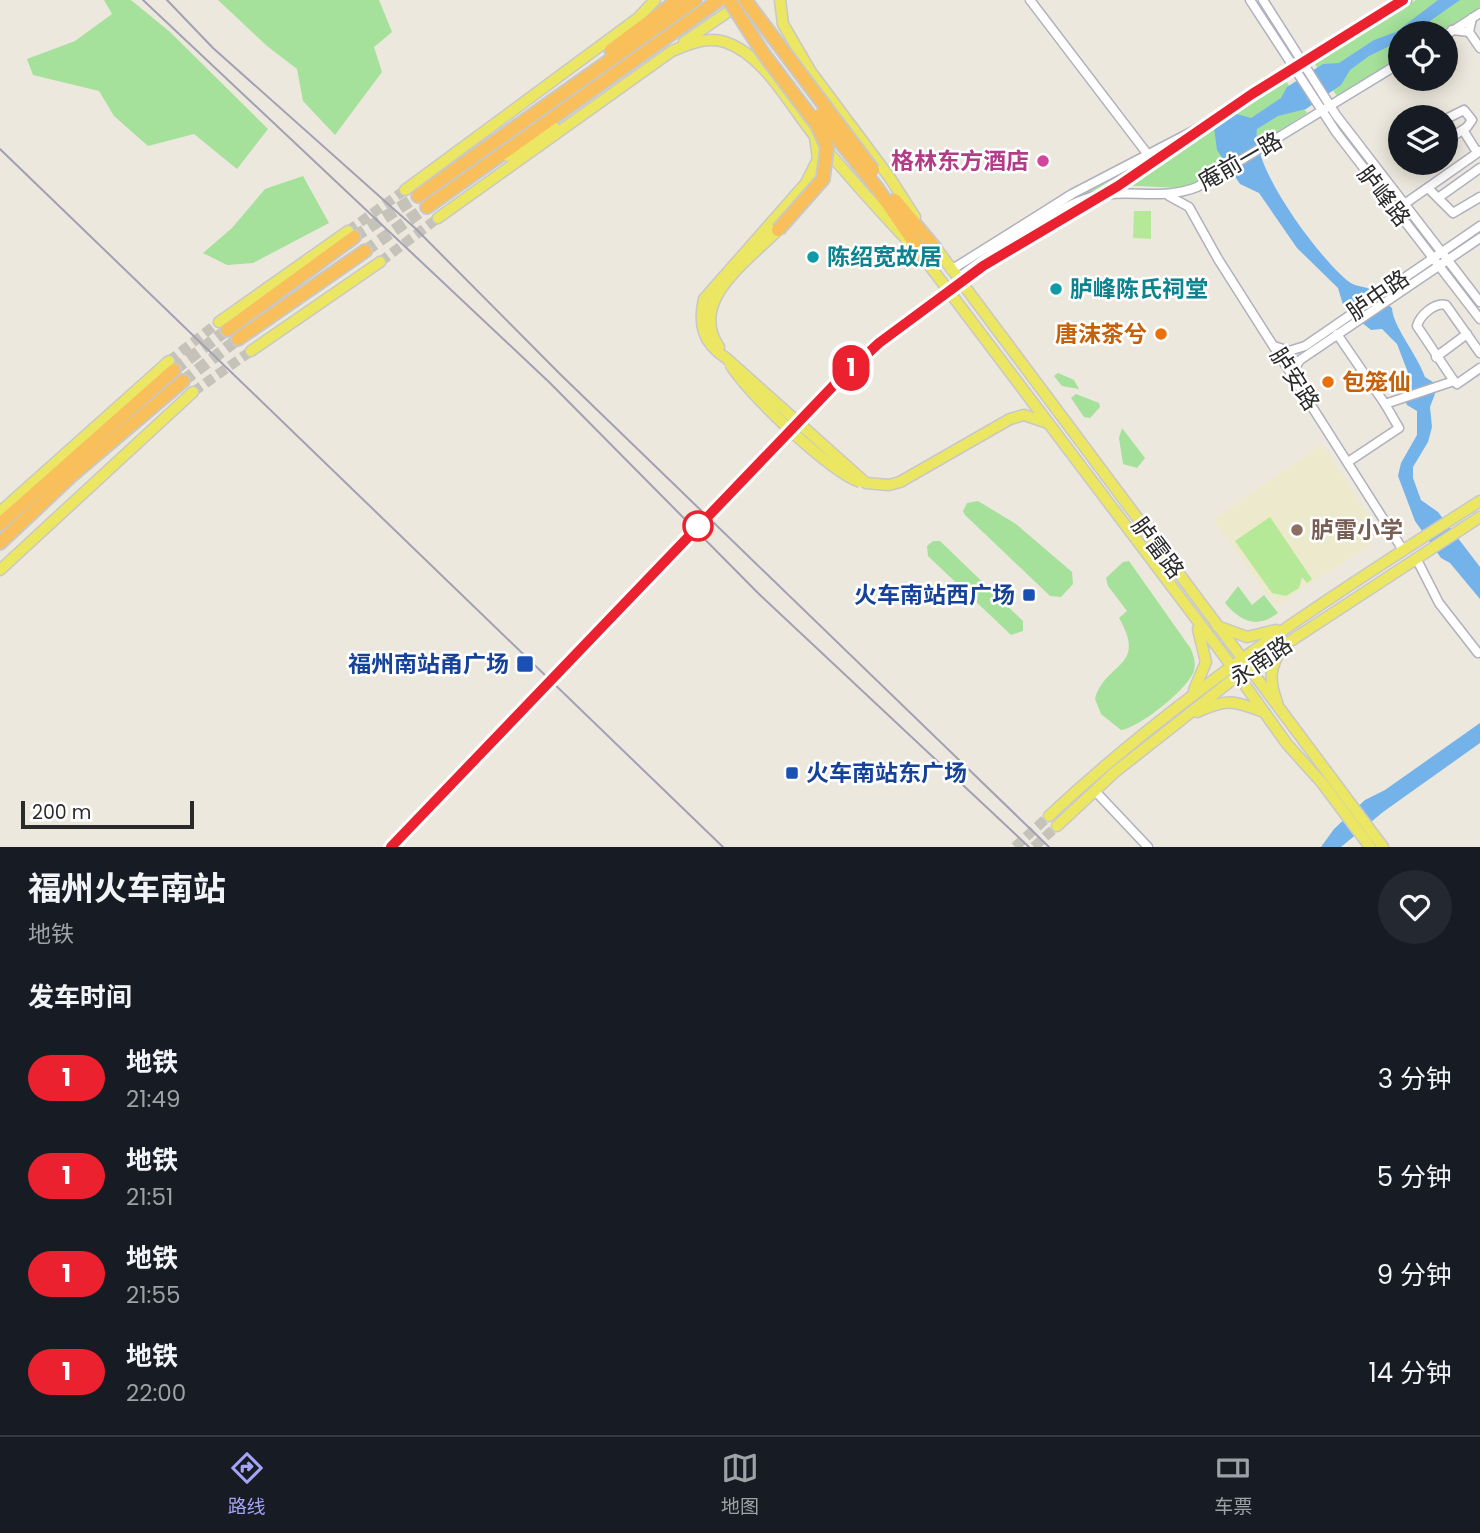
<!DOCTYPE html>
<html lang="zh">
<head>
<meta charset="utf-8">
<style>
  :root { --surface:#171b24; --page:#242831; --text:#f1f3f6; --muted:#9ea1a6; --line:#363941; --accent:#a4a3f5 }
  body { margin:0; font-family:Poppins,"Noto Sans SC",sans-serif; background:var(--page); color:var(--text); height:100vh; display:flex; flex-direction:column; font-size:26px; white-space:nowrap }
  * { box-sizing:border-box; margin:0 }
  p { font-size:23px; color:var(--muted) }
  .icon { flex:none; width:38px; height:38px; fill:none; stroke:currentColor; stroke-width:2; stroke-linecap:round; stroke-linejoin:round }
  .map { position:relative; height:847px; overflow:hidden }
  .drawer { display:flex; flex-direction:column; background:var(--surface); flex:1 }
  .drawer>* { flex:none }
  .badge { padding:0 14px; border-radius:23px; font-size:24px; line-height:46px }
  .tools { position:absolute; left:1388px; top:21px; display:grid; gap:14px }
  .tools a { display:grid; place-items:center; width:70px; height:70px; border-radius:50%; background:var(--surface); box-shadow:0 4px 18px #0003; font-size:35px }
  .scale { position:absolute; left:21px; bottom:18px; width:173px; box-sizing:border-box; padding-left:7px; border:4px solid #2a2a2a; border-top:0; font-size:19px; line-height:24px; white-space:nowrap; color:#2a2a2a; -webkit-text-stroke:5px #fff; paint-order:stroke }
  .map>.badge { position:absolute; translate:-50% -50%; box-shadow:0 0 0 4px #fff }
  h2 { padding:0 28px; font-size:26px; line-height:63px }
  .round { display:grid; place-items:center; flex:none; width:74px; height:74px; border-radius:37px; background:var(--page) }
  .summary { display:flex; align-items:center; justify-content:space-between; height:119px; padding:0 28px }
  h1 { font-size:33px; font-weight:700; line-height:52px }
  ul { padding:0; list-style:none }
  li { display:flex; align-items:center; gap:21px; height:98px; padding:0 28px }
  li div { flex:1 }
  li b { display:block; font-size:26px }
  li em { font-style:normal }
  li .badge { min-width:77px; font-weight:700; text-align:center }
  .dock { display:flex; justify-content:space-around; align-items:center; height:98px; border-top:2px solid var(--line); background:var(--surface); font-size:19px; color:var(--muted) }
  .dock a { display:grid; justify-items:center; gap:4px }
  .dock .current { color:var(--accent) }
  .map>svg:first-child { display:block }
  .education { fill:#ede9cd }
  .green { fill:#a5e19b }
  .pitch { fill:#b5e897 }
  .water { fill:#73b3ea }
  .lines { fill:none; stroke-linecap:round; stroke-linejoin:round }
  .major-tunnel { stroke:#c5c2b9; stroke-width:10; stroke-dasharray:10 5; stroke-linecap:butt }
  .highway-tunnel { stroke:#c5c2b9; stroke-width:12; stroke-dasharray:12 6; stroke-linecap:butt }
  .minor-casing { stroke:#b0b0be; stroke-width:11 }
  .major-casing { stroke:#c8c8c8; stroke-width:13 }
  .highway-casing { stroke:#c8c8c8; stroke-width:16 }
  .minor { stroke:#fff; stroke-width:8 }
  .major { stroke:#ece762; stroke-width:10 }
  .highway { stroke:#f8bf5b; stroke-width:12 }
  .rail { stroke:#a1a0b4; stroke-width:2 }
  .major-bridge-casing { stroke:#c8c8c8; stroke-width:13; stroke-linecap:butt }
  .highway-bridge-casing { stroke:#c8c8c8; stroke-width:16; stroke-linecap:butt }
  .major-bridge { stroke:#ece762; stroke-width:10 }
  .highway-bridge { stroke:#f8bf5b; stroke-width:12 }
  .line-casing { stroke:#fff; stroke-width:16 }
  .line { stroke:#eb212f; stroke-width:10 }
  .hotel-dot { fill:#d1479c; stroke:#fff; stroke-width:2.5 }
  .culture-dot { fill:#0f9aa8; stroke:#fff; stroke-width:2.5 }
  .food-dot { fill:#e8710a; stroke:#fff; stroke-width:2.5 }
  .stop-dot { fill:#fff; stroke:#eb212f; stroke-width:3.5 }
  .education-dot { fill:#8d6e63; stroke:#fff; stroke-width:2.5 }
  .transit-dot { fill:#1a4fb4; stroke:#fff; stroke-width:2.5 }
  .labels { text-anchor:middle; stroke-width:5; stroke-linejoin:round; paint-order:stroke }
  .hotel-label { font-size:23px; font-weight:bold; fill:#b23c85; stroke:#fff; text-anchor:end }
  .street-label { font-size:23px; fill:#2a2a2a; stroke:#fff }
  .culture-label { font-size:23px; font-weight:bold; fill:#0d838f; stroke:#fff; text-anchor:start }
  .food-label { font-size:23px; font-weight:bold; fill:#c56008; stroke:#fff; text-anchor:end }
  .education-label { font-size:23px; font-weight:bold; fill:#785e54; stroke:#fff; text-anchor:start }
  .transit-label { font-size:23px; font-weight:bold; fill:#164399; stroke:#fff; text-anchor:end }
</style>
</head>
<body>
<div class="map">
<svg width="1480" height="847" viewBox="0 0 1480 847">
  <rect width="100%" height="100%" fill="#ece8dd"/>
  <!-- education -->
  <polygon class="education" points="1322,444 1375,525 1374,535 1370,545 1276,606 1213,520"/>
  <!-- green -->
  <g class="green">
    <polygon points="104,0 131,0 170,32 268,129 237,169 194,134 148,146 114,116 99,91 33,75 27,59 75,41 112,14"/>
    <polygon points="218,0 379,0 392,32 374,47 382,72 335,135 303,101 297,69 267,46"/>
    <polygon points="1416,0 1480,0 1480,7 1439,33 1400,33 1400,58 1337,96 1315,64"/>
    <polygon points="1286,81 1307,113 1197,182 1181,188 1117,185 1090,195 1084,193 1188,145"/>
    <polygon points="303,176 329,223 253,263 227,265 203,253 232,228 265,189"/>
    <polygon points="1058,373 1074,380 1079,389 1062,386 1054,376"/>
    <polygon points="1076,394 1099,403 1100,407 1090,418 1084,417 1071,398"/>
    <polygon points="1122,428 1145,458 1137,468 1123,464 1119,438"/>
    <polygon points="978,501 1016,524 1072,572 1073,584 1061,597 1050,596 965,515 963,511 967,503"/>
    <polygon points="933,541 940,541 1023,621 1023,631 1011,635 928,556 927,546"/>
    <path d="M1129 561 1191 649C1194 657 1196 663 1194 671 1188 689 1139 728 1121 730L1101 714 1095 699C1105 662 1148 668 1119 618L1127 611 1108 586 1106 578 1123 562Z"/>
    <path d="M1238 586 1252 605 1264 595 1278 613C1257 629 1241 622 1225 603Z"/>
  </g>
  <!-- pitch -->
  <g class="pitch">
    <polygon points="1134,211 1151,211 1151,239 1133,238"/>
    <polygon points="1270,517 1312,579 1307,583 1302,577 1299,588 1286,596 1272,593 1235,541"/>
  </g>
  <!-- water -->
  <g class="water">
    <path d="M1438 0H1460L1413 33H1400V41L1369 56 1350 70 1341 85 1306 109 1278 116 1257 129C1250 165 1318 257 1348 281 1355 287 1365 286 1372 290 1379 294 1386 303 1392 308 1393 327 1417 354 1425 377L1433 382 1436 391 1430 407 1432 427 1428 442 1413 467V478L1421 500 1438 512 1480 567V599L1450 563 1441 558 1415 521 1398 476 1401 463 1417 435V411L1407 405 1403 395 1412 383 1397 344 1382 329 1371 330 1344 308 1338 288 1297 248 1259 193 1240 184 1217 150 1214 128 1237 114 1251 118 1281 98 1287 87 1323 64 1339 63 1374 40 1396 32Z"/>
    <polygon points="1480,723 1480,743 1383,812 1341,847 1321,847 1334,829 1365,800 1385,790"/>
  </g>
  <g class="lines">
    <!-- major-tunnel -->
    <g class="major-tunnel">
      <polyline points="348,231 405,190"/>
      <polyline points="380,262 438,218"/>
      <polyline points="169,361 219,322"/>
      <polyline points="193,392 251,351"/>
      <polyline points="1015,847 1049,816"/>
      <polyline points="1034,847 1057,826"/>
    </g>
    <!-- highway-tunnel -->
    <g class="highway-tunnel">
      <polyline points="354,237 418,196"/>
      <polyline points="365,251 427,207"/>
      <polyline points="174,370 227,330"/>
      <polyline points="183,381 238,339"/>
    </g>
    <!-- minor casing -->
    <g class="minor-casing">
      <g id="minor">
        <polyline points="1030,0 1149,156"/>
        <polyline points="1250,0 1336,132 1480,319"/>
        <polyline points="1263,0 1336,115 1480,302"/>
        <polyline points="1452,30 1469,32 1472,18"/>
        <polyline points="1469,32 1480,48"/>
        <polyline points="1446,35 1480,13"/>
        <polyline points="1446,119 1464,110 1472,120 1467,127 1446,141"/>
        <polyline points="1463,130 1477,152"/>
        <polyline points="1428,188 1453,213 1480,197"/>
        <polyline points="1169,196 1189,207 1218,259 1403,550"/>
        <polyline points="1438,198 1480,168"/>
        <polyline points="1403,205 1480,151"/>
        <polyline points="951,270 1072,194 1195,130 1407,0"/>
        <path d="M958 278C987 256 1057 206 1091 197 1127 188 1163 201 1197 187L1400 63"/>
        <polyline points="1337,334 1385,404"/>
        <polyline points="1274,346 1289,351 1305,346 1480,226"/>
        <polyline points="1436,357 1467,334"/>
        <polyline points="1295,379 1296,366 1300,360 1480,238"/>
        <path d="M1454 381 1417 326C1420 315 1435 302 1446 305L1480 353"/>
        <polyline points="1348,462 1399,428 1385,404 1454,381 1457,384 1480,368"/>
        <polyline points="1416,558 1439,603 1478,653"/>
        <polyline points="1095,791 1148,847"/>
      </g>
    </g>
    <!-- major casing -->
    <g class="major-casing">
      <g id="major">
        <polyline points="780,0 783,24 811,72 890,178 915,217"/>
        <polyline points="684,42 738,5"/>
        <polyline points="508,156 554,127"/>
        <polyline points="405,190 638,18 655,0"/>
        <path d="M438 218 672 51C689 44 707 36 725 42 764 55 789 104 814 135 844 171 875 206 907 240"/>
        <polyline points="933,244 1383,847"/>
        <polyline points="920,253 1222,653 1287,744 1322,783 1370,847"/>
        <polyline points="219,322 348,231"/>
        <path d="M719 347C687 301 749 260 778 230"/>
        <polyline points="251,351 380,262"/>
        <path d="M726 358C703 343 698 325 704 299L806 183 818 159 815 137"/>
        <polyline points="1010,419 1024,415 1048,423"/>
        <polyline points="0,512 169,361"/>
        <polyline points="0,570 193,392"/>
        <polyline points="1217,626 1247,637 1276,630"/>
        <polyline points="1194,690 1206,662 1198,629"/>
        <path d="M1277 702C1269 681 1269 666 1283 648"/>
        <path d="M1197 712C1226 699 1232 700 1261 711"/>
        <path d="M1049 816C1180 693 1329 597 1480 501"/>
        <polyline points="1057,826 1115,772 1237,676 1480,517"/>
      </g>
    </g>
    <!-- highway casing -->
    <g class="highway-casing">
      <g id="highway">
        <polyline points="611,50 678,0"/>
        <polyline points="877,188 924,257"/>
        <polyline points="418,196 695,0"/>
        <polyline points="895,200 935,248"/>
        <polyline points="427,207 719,0"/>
        <polyline points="227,330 354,237"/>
        <polyline points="238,339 365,251"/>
        <polyline points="0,524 174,370"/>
        <polyline points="0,543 71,476 183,381"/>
      </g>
    </g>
    <!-- minor -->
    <use href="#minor" class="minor"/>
    <!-- major -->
    <use href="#major" class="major"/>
    <!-- highway -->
    <use href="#highway" class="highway"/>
    <!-- rail -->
    <g class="rail">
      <polyline points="143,0 550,383 759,594 1029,847"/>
      <polyline points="167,0 213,48 415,228 560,374 1049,847"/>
      <polyline points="0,149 723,847"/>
    </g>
    <!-- major-bridge casing -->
    <g class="major-bridge-casing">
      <g id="major-bridge">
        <polyline points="726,358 866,483 889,485 900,482 1010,419"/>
        <path d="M730 364C747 393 829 471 860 482"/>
      </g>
    </g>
    <!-- highway-bridge casing -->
    <g class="highway-bridge-casing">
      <g id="highway-bridge">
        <polyline points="729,0 763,53 817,125 827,147 823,179 778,230"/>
        <polyline points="745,0 873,170"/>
        <polyline points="819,115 877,188"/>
      </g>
    </g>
    <!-- major-bridge -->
    <use href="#major-bridge" class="major-bridge"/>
    <!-- highway-bridge -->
    <use href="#highway-bridge" class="highway-bridge"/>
  </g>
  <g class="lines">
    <!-- line casing -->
    <g class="line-casing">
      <polyline id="line" points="391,847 835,384 879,343 983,266 1118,186 1252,94 1403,0"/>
    </g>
    <!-- line -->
    <use href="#line" class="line"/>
  </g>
  <!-- markers -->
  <circle class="hotel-dot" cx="1043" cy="161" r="7"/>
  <g class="culture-dot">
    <circle cx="813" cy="257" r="7"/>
    <circle cx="1056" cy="289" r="7"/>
  </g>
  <g class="food-dot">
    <circle cx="1161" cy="334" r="7"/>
    <circle cx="1328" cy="382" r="7"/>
  </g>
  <circle class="stop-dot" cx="698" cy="526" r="14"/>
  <circle class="education-dot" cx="1297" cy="530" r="7"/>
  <g class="transit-dot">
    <rect x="1022" y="588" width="14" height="14" rx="3.5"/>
    <rect x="516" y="655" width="18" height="18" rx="3.5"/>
    <rect x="785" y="766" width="14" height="14" rx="3.5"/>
  </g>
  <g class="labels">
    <!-- hotel labels -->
    <g class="hotel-label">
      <text x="1029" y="169">格林东方酒店</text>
    </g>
    <!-- street labels -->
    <g class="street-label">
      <text transform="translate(1240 161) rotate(-30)" y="8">庵前一路</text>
      <text transform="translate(1384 196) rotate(52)" y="8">胪峰路</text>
      <text transform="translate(1378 295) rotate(-35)" y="8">胪中路</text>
      <text transform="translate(1295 379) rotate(57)" y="8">胪安路</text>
      <text transform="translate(1158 548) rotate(53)" y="8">胪雷路</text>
      <text transform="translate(1261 661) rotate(-34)" y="8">永南路</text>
    </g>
    <!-- culture labels -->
    <g class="culture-label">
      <text x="827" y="265">陈绍宽故居</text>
      <text x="1070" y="297">胪峰陈氏祠堂</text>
    </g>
    <!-- food labels -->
    <g class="food-label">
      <text x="1147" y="342">唐沫茶兮</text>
      <text x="1342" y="390" text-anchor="start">包笼仙</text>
    </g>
    <!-- education labels -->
    <g class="education-label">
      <text x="1311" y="538">胪雷小学</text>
    </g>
    <!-- transit labels -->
    <g class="transit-label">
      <text x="1015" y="603">火车南站西广场</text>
      <text x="509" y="672">福州南站甬广场</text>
      <text x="806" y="781" text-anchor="start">火车南站东广场</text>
    </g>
  </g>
</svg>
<div class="tools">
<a><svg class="icon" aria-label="locate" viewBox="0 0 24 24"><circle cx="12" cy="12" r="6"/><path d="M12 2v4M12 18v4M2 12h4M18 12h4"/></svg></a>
<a><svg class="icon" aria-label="layers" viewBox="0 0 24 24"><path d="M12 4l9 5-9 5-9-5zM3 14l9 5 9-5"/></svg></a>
</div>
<div class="scale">200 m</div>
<b class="badge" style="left:851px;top:368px;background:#eb212f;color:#fff">1</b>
</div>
<section class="drawer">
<div class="summary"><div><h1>福州火车南站</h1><p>地铁</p></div><a class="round"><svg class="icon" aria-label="heart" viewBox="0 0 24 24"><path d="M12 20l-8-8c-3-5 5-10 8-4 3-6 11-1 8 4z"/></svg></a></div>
<h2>发车时间</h2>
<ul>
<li><span class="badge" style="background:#eb212f;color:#fff">1</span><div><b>地铁</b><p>21:49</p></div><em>3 分钟</em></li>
<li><span class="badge" style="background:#eb212f;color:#fff">1</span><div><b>地铁</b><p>21:51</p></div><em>5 分钟</em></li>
<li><span class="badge" style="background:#eb212f;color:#fff">1</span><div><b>地铁</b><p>21:55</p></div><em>9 分钟</em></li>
<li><span class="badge" style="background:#eb212f;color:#fff">1</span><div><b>地铁</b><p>22:00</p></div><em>14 分钟</em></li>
</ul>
</section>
<nav class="dock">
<a class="current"><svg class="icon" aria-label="directions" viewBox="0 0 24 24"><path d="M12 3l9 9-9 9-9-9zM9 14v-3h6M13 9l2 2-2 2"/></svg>路线</a>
<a><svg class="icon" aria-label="map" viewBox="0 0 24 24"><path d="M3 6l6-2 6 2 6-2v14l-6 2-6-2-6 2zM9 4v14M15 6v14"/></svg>地图</a>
<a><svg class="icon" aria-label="tickets" viewBox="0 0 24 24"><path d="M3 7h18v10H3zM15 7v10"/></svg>车票</a>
</nav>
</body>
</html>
